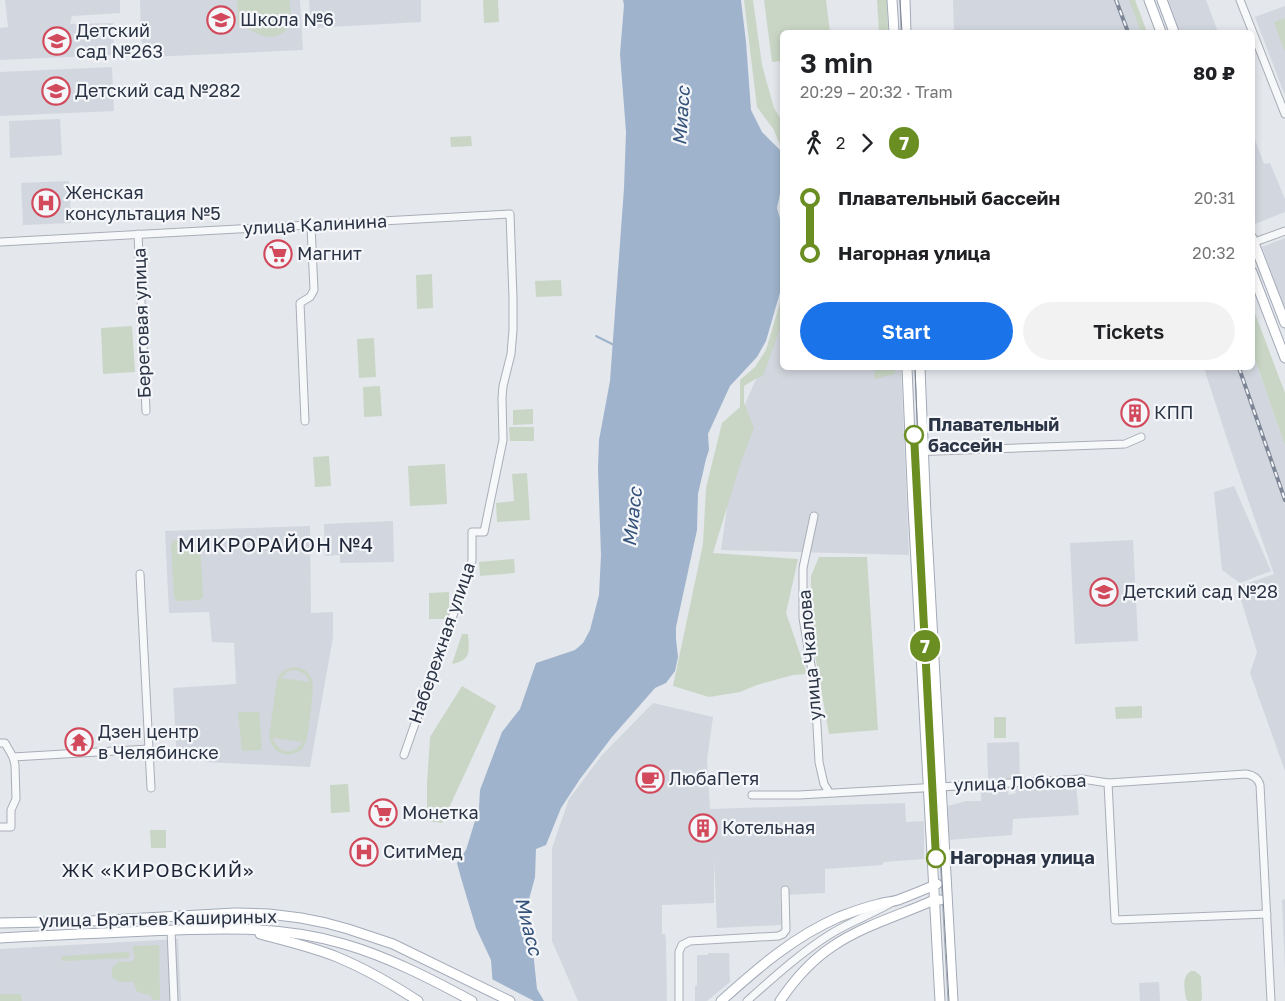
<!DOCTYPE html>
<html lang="en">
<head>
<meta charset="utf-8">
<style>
  :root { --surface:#fff; --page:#f2f2f2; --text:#202124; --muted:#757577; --accent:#1a73e8 }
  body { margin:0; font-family:"Golos Text",sans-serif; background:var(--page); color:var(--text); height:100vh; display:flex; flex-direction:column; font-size:19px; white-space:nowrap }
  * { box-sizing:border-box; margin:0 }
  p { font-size:16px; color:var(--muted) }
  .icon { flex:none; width:28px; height:28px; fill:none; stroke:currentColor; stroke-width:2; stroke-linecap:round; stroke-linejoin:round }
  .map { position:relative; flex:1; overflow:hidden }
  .side { position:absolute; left:780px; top:30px; width:475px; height:340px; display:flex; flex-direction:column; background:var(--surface); border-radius:8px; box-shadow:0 2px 8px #0003 }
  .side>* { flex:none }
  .badge { padding:0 10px; border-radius:16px; font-size:18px; line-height:32px }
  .map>.badge { position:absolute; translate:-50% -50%; box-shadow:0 0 0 2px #fff }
  .legs { display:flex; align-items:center; gap:8px; height:55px; padding:0 20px; font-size:16px }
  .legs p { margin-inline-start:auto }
  .overview { display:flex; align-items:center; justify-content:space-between; height:85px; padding:0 20px }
  h1 { font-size:28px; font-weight:600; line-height:38px }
  .action { display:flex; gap:10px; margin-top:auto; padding:10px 20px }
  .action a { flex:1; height:58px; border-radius:30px; background:var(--accent); color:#fff; font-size:20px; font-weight:600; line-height:58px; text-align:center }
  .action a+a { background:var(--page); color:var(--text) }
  ul { padding:0 20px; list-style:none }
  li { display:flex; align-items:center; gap:18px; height:55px; font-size:19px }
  li i { display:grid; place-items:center; width:8px; height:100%; margin:0 6px; background:currentColor }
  li i::after { content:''; width:12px; height:12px; margin:-6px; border:4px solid; border-radius:50%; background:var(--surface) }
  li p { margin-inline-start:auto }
  li:first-child i { background:linear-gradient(#0000 50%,currentColor 0) }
  li:last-child i { background:linear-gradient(currentColor 50%,#0000 0) }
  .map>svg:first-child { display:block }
  .built { fill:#d2d6de }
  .green { fill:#c9d6c5; fill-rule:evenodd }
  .water { fill:#9fb4cc }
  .pier { fill:#e4e7ec }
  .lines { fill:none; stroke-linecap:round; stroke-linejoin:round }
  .stream { stroke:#9fb4cc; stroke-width:2 }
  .minor-casing { stroke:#a9aeb7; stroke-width:9 }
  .major-casing { stroke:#a3abb8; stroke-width:11 }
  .minor { stroke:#f7f8fa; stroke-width:7 }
  .major { stroke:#fff; stroke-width:9 }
  .tram { stroke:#7d8696; stroke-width:1 }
  .rail-casing { stroke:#7d8696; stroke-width:4 }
  .rail { stroke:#f4f6f9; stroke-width:2; stroke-dasharray:5.5; stroke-linecap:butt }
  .line-1-casing { stroke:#fff; stroke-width:11 }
  .line-1 { stroke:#6b8e23; stroke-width:8 }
  .stop-1-dot { fill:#fff; stroke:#6b8e23; stroke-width:2.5 }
  .labels { text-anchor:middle; stroke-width:4.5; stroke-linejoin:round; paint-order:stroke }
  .poi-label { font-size:18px; fill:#2b3445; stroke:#f4f6f9; text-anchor:start }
  .street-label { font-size:18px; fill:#2b3445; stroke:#f4f6f9 }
  .stop-label { font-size:18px; font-weight:bold; fill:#2b3445; stroke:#f4f6f9; text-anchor:start }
  .water-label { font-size:19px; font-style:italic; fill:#34527a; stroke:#f4f6f9 }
  .neighbourhood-label { font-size:19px; letter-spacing:1px; fill:#1d2536; stroke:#f4f6f9 }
  .quarter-label { font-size:20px; letter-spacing:1px; fill:#1d2536; stroke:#f4f6f9 }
</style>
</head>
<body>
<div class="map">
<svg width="1285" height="1001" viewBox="0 0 1285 1001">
  <rect width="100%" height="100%" fill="#e4e7ec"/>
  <!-- built -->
  <g class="built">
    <polygon points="5,0 120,0 120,13 72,16 70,24 113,23 114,55 0,60 0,28 8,27"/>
    <polygon points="140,0 300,0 303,50 149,57 141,40"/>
    <polygon points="309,0 421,0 421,22 311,28"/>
    <polygon points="953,0 1130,0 1141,32 954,32"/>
    <polygon points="1167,0 1206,0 1218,32 1179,32"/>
    <polygon points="1285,6 1285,93 1284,93 1255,17"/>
    <polygon points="112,67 114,111 0,116 0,72"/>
    <polygon points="60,119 62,155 10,158 9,121"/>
    <polygon points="1252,131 1264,164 1270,163 1285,199 1285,212 1255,224 1252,218"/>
    <polygon points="69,181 71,223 23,225 21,183"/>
    <polygon points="1285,238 1285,310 1262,247"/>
    <polygon points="782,319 782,368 901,368 909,555 721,550 740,416"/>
    <polygon points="1253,353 1285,446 1285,771 1250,673 1257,652 1237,587 1274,574 1230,448 1204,368 1252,368"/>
    <polygon points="1234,486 1271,571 1240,583 1222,570 1214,492"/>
    <polygon points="393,521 394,562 340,563 340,555 325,556 324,524"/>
    <polygon points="310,526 311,613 333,612 333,637 310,767 206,762 205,759 177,761 173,688 236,684 234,643 212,642 209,612 169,613 165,531"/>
    <polygon points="1133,540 1138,641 1075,644 1070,543"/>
    <polygon points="653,703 713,717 707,760 710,809 905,803 906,822 924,821 924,859 884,862 882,865 825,869 825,893 786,895 785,890 780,890 781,925 717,928 714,858 714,903 662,905 662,934 665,934 666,942 667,1001 578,1001 552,941 552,848 569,799 602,755"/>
    <polygon points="1019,742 1020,778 988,779 987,743"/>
    <polygon points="1076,785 1079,815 1013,819 1012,835 947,840 948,806 966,801 981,801 981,790 1007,789 1009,795 1016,793 1014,788"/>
    <polygon points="1285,899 1285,969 1282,900"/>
    <polygon points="178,939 181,1001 0,1001 0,949"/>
    <polygon points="708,953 729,953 730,982 707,1001 695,1001 695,986 697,985 697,955 708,955"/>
    <polygon points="1159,982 1160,1001 1140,1001 1139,983"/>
  </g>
  <!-- green -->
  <g class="green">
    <path d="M237 0H289C291 13 294 28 279 35 274 37 269 37 264 36 255 34 247 27 238 25Z"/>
    <polygon points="483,0 498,0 499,22 484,23"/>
    <polygon points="744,0 753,0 762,65 774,108 782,121 782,150 774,130 757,107"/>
    <polygon points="764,0 826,0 830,32 782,32 782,61 772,62"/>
    <polygon points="877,0 887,0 888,32 879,32"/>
    <polygon points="1129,0 1135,0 1147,32 1141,32"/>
    <polygon points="1285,18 1285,52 1274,22"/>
    <polygon points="471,136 472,146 451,147 450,137"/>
    <polygon points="432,274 433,308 417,309 416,275"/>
    <polygon points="561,280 562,296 536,297 535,281"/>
    <polygon points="782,296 782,323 763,376 757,378 744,386 744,403 754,428 741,462 713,553 798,559 786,613 807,674 793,675 757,685 740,692 709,697 673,686 703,544 706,488 722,423 740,407 740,380 755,367 766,350"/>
    <polygon points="1253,308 1285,393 1285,446 1253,353"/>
    <polygon points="132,326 135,372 103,374 101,328"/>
    <polygon points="374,338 376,377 359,378 357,339"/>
    <polygon points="875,368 895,368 895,374 874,379"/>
    <polygon points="380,386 382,416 364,417 363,387"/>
    <polygon points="533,409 533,424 513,425 513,410"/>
    <polygon points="509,427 534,427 534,441 510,441"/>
    <polygon points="329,456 331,486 315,487 313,457"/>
    <polygon points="445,464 447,504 410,506 408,466"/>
    <polygon points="527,473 530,520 497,522 496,503 514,501 512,474"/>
    <polygon points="196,539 198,540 200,543 203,597 200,600 177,601 174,597 171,544 173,541 175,540"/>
    <polygon points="819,557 867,557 878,730 829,734 811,632 811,576"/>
    <polygon points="514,559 515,573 480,576 479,562"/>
    <polygon points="449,592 449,619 429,619 429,593"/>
    <path d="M462 634H468C469 651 472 660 452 664Z"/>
    <path d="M292 667C305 667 313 674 313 688 312 700 309 738 304 746 300 753 291 756 283 754 274 751 271 745 269 736L277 680C280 673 285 669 292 667ZM296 670 305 674 310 682 281 678 288 671ZM273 738H274L302 742C295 756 277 754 273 738Z"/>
    <polygon points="462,686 496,706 442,823 427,821 427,784 430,737"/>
    <polygon points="1142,706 1142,718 1116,719 1115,707"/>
    <polygon points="238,712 259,712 262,750 242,751"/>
    <rect x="994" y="717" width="12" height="21"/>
    <polygon points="348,784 350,812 331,813 330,785"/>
    <polygon points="150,830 166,830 166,848 151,848"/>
    <polygon points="159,945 160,1000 153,1000 150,995 137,992 134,982 119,982 112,977 112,968 118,962 134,961 133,946"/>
    <polygon points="128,952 130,955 128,958 63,961 61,959 62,956"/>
    <path d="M1191 971H1195L1201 976 1202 998 1201 1001H1188L1186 999C1185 989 1181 977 1191 971Z"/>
    <polygon points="0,994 21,994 22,1001 0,1001"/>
  </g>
  <!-- water -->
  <polygon class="water" points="623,0 741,0 746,42 751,110 762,132 780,150 782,165 782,184 777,208 782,226 782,256 781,267 781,289 766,341 757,357 730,386 708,434 709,450 706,459 698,494 697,530 676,627 676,639 678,657 675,671 666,683 655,688 612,737 580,779 561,808 546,845 536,849 535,877 527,907 531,932 537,989 544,1001 494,1001 491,960 476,928 461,878 457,863 466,850 479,808 480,790 502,732 520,709 536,663 575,650 583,643 590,630 599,595 601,555 598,469 599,440 610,381 624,188 626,132 620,54 624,5"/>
  <!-- pier -->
  <polygon class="pier" points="490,978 507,987 534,1001 492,1001"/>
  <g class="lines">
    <!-- stream -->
    <polyline class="stream" points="596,336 614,345"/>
    <!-- minor casing -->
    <g class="minor-casing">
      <g id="minor">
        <polyline points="1240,0 1285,114"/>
        <polyline points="138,234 146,411"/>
        <polyline points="0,242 510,214 513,298 513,330 511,354 503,386 502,398 503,440 484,532 472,532 472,561 404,755"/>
        <polyline points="1252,243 1285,231"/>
        <polyline points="305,421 300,303 310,297 314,290 311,226"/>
        <polyline points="911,452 1125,444 1141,437"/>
        <polyline points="814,516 803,568 803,618 815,689 819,762 824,784 829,792"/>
        <polyline points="140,574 151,788"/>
        <polyline points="0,743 5,743 13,757 15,765 16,799 11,810 11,827 0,827"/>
        <polyline points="13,757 149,749"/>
        <polyline points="1108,783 1115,920 1267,914"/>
        <path d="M752 795H799L1082 779 1108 783 1246 774C1253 775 1258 778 1260 785L1271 1001"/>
        <polyline points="171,930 174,1001"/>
        <polyline points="679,1001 679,952 682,945 690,941 778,936 783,934 786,930 785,890"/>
        <path d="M747 1001C773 978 799 954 829 935 849 922 871 915 891 903"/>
      </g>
    </g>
    <!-- major casing -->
    <g class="major-casing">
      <g id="major">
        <polyline points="892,0 894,32"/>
        <polyline points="905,0 906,32"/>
        <polyline points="1149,0 1161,32"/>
        <polyline points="1162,0 1174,32"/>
        <polyline points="1252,238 1285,323"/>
        <polyline points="1252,272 1285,358"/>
        <polyline points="907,368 913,507 940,1001"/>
        <polyline points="920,368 926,515 953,1001"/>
        <polyline points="0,923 91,921 235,913 269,914 301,918 326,923 348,929 393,944 510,1001"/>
        <path d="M260 934C286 941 312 947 337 957 366 969 392 984 418 1001"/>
        <path d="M0 938C49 935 99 933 148 931 214 928 280 925 344 944 389 957 431 979 472 1001"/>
        <path d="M721 1001C758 968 793 937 839 917 852 912 866 907 879 904 885 902 892 902 898 900 911 895 924 890 937 884"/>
        <path d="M780 1001C794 980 812 960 833 946 864 925 901 915 934 900H940"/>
      </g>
    </g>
    <!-- minor -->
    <use href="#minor" class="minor"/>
    <!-- major -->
    <use href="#major" class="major"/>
    <!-- tram -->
    <g class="tram">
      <polyline points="900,0 902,32"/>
      <polyline points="915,368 921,515 949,1001"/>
    </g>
    <!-- rail casing -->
    <g class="rail-casing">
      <g id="rail">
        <polyline points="1116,0 1128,32"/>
        <polyline points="1239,368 1285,500"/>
      </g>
    </g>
    <!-- rail -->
    <use href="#rail" class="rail"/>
  </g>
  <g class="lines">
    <!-- line-1 casing -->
    <g class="line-1-casing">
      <polyline id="line-1" points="914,435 936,858"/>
    </g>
    <!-- line-1 -->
    <use href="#line-1" class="line-1"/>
  </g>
  <!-- icons -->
  <defs>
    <g id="school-ring" transform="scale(1.4375)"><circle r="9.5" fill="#f4f6f9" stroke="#d1495b" stroke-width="1.5"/><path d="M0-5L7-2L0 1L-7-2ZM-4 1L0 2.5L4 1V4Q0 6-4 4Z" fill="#d1495b"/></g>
    <g id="hospital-ring" transform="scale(1.4375)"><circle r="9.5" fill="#f4f6f9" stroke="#d1495b" stroke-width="1.5"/><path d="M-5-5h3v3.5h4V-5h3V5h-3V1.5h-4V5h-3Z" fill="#d1495b"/></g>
    <g id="supermarket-ring" transform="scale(1.4375)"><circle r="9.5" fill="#f4f6f9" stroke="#d1495b" stroke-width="1.5"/><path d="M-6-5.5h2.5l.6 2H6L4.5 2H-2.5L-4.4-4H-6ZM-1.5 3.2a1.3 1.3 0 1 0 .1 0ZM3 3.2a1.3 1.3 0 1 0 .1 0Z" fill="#d1495b"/></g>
    <g id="building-ring" transform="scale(1.4375)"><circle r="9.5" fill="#f4f6f9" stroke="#d1495b" stroke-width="1.5"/><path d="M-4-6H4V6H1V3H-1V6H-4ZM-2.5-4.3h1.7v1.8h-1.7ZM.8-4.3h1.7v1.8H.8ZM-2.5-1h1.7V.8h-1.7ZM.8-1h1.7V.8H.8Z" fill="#d1495b"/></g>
    <g id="temple-ring" transform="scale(1.4375)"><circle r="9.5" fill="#f4f6f9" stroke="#d1495b" stroke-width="1.5"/><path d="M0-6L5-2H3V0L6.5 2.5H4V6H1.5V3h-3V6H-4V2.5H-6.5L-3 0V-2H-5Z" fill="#d1495b"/></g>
    <g id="cafe-ring" transform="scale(1.4375)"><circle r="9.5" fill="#f4f6f9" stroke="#d1495b" stroke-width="1.5"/><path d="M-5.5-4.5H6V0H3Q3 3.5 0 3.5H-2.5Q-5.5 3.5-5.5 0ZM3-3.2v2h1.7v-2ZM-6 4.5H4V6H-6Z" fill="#d1495b"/></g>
  </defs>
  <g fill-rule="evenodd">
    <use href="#school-ring" x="221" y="20"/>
    <use href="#school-ring" x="57" y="41"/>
    <use href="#school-ring" x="56" y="91"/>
    <use href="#hospital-ring" x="46" y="203"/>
    <use href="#supermarket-ring" x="278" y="254"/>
    <use href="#building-ring" x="1135" y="413"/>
    <use href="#school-ring" x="1104" y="592"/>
    <use href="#temple-ring" x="79" y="742"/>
    <use href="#cafe-ring" x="650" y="779"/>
    <use href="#supermarket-ring" x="383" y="813"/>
    <use href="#building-ring" x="703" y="828"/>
    <use href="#hospital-ring" x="364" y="852"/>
  </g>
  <!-- markers -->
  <g class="stop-1-dot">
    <circle cx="914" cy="435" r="9"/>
    <circle cx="936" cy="858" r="9"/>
  </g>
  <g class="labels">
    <!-- poi labels -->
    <g class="poi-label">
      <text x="240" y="26">Школа №6</text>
      <text x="76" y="37">Детский<tspan x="76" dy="21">сад №263</tspan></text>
      <text x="75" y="97">Детский сад №282</text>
      <text x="65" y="199">Женская<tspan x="65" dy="21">консультация №5</tspan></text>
      <text x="297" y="260">Магнит</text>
      <text x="1154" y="419">КПП</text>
      <text x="1123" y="598">Детский сад №28</text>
      <text x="98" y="738">Дзен центр<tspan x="98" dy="21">в Челябинске</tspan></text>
      <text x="669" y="785">ЛюбаПетя</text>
      <text x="402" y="819">Монетка</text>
      <text x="722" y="834">Котельная</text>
      <text x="383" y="858">СитиМед</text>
    </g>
    <!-- street labels -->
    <g class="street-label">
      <text transform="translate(315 225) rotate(-3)" y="6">улица Калинина</text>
      <text transform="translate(142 323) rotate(-92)" y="6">Береговая улица</text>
      <text transform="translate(442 643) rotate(-71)" y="6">Набережная улица</text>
      <text transform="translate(810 655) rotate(-95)" y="6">улица Чкалова</text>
      <text transform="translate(1020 783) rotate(-2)" y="6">улица Лобкова</text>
      <text transform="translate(158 919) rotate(-1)" y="6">улица Братьев Кашириных</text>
    </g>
    <!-- stop labels -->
    <g class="stop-label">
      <text x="928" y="431">Плавательный<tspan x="928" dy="21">бассейн</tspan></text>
      <text x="950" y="864">Нагорная улица</text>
    </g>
    <!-- water labels -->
    <g class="water-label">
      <text transform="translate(681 116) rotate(-86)" y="7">Миасс</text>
      <text transform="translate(632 517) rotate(-84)" y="7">Миасс</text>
      <text transform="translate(529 926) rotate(76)" y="7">Миасс</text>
    </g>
    <!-- neighbourhood labels -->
    <g class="neighbourhood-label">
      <text x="158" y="877">ЖК «КИРОВСКИЙ»</text>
    </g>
    <!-- quarter labels -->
    <g class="quarter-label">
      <text x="276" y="552">МИКРОРАЙОН №4</text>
    </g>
  </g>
</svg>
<b class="badge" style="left:925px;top:646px;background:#6b8e23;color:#fff">7</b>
<section class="side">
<div class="overview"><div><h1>3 min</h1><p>20:29 – 20:32 · Tram</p></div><b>80 ₽</b></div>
<div class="legs"><svg class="icon" aria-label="walk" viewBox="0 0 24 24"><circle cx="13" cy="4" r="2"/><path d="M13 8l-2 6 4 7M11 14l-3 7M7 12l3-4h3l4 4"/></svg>2<svg class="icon" aria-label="forward" viewBox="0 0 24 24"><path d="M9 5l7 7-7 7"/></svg><b class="badge" style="background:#6b8e23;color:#fff">7</b></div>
<ul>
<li><i style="color:#6b8e23"></i><b>Плавательный бассейн</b><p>20:31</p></li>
<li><i style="color:#6b8e23"></i><b>Нагорная улица</b><p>20:32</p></li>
</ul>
<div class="action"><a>Start</a><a>Tickets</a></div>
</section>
</div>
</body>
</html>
